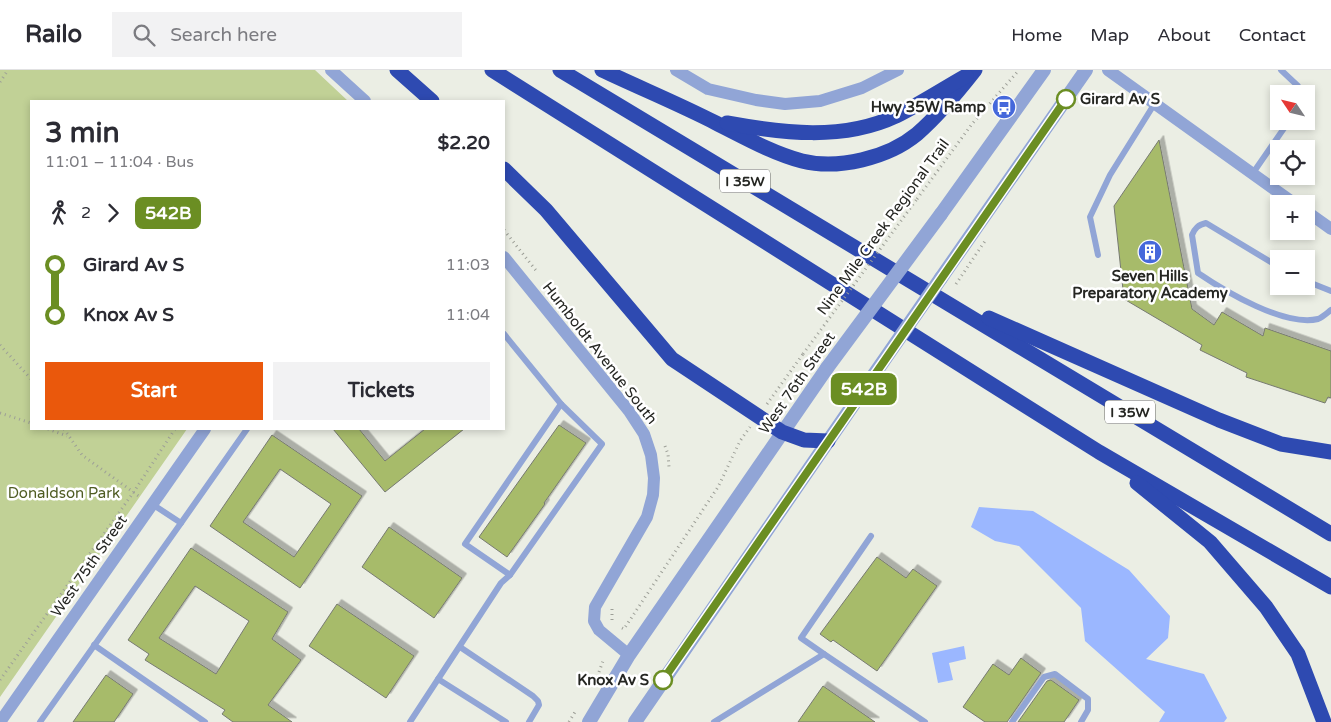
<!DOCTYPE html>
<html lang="en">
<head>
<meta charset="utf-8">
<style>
  :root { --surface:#fff; --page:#f2f2f3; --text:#2b2b33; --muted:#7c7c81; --line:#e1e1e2; --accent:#ea580c }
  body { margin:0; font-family:"Varela Round",sans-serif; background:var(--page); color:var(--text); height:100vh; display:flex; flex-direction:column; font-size:19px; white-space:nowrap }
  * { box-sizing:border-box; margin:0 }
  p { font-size:16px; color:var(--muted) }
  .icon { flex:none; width:28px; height:28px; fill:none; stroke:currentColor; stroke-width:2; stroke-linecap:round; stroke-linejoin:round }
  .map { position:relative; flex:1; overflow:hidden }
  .panel { position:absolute; left:30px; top:30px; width:475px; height:330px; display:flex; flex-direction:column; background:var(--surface); border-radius:0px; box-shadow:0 2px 8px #0003 }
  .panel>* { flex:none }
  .badge { padding:0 10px; border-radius:8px; font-size:18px; line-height:32px }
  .needle { width:32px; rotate:305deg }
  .buttons { position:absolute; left:1270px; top:15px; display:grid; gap:10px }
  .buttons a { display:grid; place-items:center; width:45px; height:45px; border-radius:0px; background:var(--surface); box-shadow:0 2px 8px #0003; font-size:25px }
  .map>.badge { position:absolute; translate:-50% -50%; box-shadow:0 0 0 2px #fff }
  .legs { display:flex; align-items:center; gap:8px; height:55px; padding:0 15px; font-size:16px }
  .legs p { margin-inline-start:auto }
  .summary { display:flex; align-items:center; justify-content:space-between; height:85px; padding:0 15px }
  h1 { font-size:28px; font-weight:700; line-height:38px }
  .primary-button { display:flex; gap:10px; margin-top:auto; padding:10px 15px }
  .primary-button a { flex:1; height:58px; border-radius:0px; background:var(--accent); color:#fff; font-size:20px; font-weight:700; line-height:58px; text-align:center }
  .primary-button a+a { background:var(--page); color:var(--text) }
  ul { padding:0 15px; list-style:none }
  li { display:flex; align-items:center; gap:18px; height:50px; font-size:19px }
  li i { display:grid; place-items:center; width:8px; height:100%; margin:0 6px; background:currentColor }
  li i::after { content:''; width:12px; height:12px; margin:-6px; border:4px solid; border-radius:50%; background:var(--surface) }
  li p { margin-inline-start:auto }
  li:first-child i { background:linear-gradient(#0000 50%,currentColor 0) }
  li:last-child i { background:linear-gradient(currentColor 50%,#0000 0) }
  header { display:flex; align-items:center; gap:30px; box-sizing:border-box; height:70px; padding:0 25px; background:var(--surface); border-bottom:1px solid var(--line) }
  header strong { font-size:24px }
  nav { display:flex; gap:28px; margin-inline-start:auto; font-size:18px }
  .search { width:350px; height:45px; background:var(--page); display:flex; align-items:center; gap:12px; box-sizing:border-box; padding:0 18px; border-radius:0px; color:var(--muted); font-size:19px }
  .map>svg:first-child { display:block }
  .green { fill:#c1d196 }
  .water { fill:#9bb7ff }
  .building { fill:#a7bb6b; stroke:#777a71; fill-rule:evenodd; filter:url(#shadow) }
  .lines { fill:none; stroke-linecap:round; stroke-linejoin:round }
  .path { stroke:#9d9f97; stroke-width:3; stroke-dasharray:1 4; stroke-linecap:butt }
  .service { stroke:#91a5d6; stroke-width:6 }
  .minor { stroke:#91a5d6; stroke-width:12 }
  .tertiary { stroke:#91a5d6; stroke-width:14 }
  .motorway { stroke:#2e4ab1; stroke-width:15 }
  .path-bridge { stroke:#9d9f97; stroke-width:3; stroke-dasharray:1 4; stroke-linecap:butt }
  .tertiary-bridge { stroke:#91a5d6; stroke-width:14 }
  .line-1-casing { stroke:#fff; stroke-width:11 }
  .line-1 { stroke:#6b8e23; stroke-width:8 }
  .stop-1-dot { fill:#fff; stroke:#6b8e23; stroke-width:2.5 }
  .labels { text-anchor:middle; stroke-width:5; stroke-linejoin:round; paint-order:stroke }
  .shield { fill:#fff; stroke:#666764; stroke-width:1 }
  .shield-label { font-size:14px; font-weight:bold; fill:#252622 }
  .stop-label { font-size:15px; font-weight:bold; fill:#252622; stroke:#fff; text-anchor:start }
  .poi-label { font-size:15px; font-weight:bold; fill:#252622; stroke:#fff; text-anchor:end }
  .street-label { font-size:15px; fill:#252622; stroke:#fff }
  .park-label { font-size:15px; fill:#4f5c23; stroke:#fff }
</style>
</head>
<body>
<header>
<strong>Railo</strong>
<div class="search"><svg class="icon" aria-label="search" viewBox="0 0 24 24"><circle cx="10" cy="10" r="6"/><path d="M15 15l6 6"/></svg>Search here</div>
<nav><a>Home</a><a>Map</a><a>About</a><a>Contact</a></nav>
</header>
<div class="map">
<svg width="1331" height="652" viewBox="0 0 1331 652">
  <defs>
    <filter id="shadow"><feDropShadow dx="4.5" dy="-4.5" stdDeviation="0" flood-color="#0004"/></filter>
  </defs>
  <rect width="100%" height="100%" fill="#ebeee4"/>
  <!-- green -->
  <polygon class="green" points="0,0 315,0 348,31 31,31 31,359 187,359 0,627"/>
  <!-- water -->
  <g class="water">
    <polygon points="979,437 1033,441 1129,500 1170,546 1168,568 1146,589 1204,604 1227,648 1224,652 1159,652 1165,642 1085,571 1081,538 1019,476 995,471 971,457"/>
    <polygon points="964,576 966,589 949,593 953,610 938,613 932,583"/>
  </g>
  <!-- building -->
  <g class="building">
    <polygon points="1159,70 1192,239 1214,255 1222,242 1263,266 1265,258 1331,281 1331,328 1328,327 1325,333 1246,307 1247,303 1200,280 1202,275 1124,229 1114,136"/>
    <polygon points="559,355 586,373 544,433 545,434 507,487 479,467"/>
    <polygon points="333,359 359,359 385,391 425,359 464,359 385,422"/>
    <path d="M272 365 362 426 300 518 210 456ZM280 399 331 434 294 487 243 452Z"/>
    <polygon points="389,457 462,508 434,548 362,497"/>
    <path d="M191 478 288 542 272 569 301 590 268 635 292 652H233L222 644 225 640 145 590 149 584 128 570ZM195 516 249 551 216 604 159 568Z"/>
    <polygon points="877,487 906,508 913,499 937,516 877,601 833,570 831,572 820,564"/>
    <polygon points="337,534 414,586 386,628 309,576"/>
    <polygon points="1021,588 1041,603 1007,652 985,652 963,637 993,594 1009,605"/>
    <polygon points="106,605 133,624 114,652 73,652"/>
    <polygon points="1051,610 1079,630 1064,652 1018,652 1047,611"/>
    <polygon points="823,616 875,652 798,652"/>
  </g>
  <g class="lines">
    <!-- path -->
    <g class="path">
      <polyline points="0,12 8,0"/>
      <polyline points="1084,32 1094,25"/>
      <polyline points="917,129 972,54 1019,0"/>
      <polyline points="504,160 538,203"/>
      <polyline points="0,275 31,309"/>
      <polyline points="767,334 803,284"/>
      <polyline points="0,343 31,353"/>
      <polyline points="48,359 67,366"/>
      <polyline points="64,359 82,385 140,427"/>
      <polyline points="665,376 668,384 669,397"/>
      <polyline points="612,539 612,553"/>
      <polyline points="622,558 624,559 718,417 740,371 750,357"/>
      <polyline points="599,602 603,591"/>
      <polyline points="0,610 133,423 175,359"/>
      <polyline points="569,652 575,642"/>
    </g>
    <!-- service -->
    <g class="service">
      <polyline points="1281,0 1298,16 1302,24"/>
      <polyline points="1253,103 1289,51"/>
      <polyline points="1098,185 1090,147 1110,105 1155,33"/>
      <path d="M1279 197 1206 153C1198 155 1195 158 1192 165L1198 203C1226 222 1285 257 1318 249 1323 247 1327 243 1331 240"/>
      <polyline points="1306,211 1331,221"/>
      <polyline points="181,453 247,359"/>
      <polyline points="510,505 465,474 561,334"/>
      <polyline points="94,575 205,652"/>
      <polyline points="460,577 533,626 538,631 539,635 529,652"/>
      <polyline points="824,584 801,568 871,466"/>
      <polyline points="438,609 506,652"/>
      <polyline points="40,652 181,453 152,434"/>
      <polyline points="410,652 501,513 510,505 602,374 561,334 504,264"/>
      <polyline points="714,652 824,584 925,652"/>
      <polyline points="1012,652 1044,607 1055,604 1088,629 1088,640 1081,652"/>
    </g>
    <!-- minor -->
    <g class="minor">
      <polyline points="331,0 365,31"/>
      <polyline points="676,0 708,19 756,30 785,34 820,31 862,18 898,0"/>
      <polyline points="1108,0 1295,134"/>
      <polyline points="1306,141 1331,159"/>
      <polyline points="504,187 629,341 644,364 651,385 654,408 653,425 647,447 595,537 594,551 599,560 629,585"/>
      <polyline points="0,652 205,359"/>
    </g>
    <!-- tertiary -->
    <g class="tertiary">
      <polyline points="941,144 1044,0"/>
      <polyline points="941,208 1086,0"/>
      <polyline points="589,652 629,585 827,298"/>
      <polyline points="635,652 864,319"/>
    </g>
    <!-- motorway -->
    <g class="motorway">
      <polyline points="397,0 432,31"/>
      <polyline points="492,0 1099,382 1331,517"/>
      <polyline points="560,0 1331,464"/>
      <path d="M602 0C640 18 679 34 716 53 744 67 772 83 802 91 838 100 888 88 917 64 939 45 957 23 975 0"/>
      <path d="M727 53C782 63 843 71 896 46 920 34 943 19 966 6"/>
      <polyline points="504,99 546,140 672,289 782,362 804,370 828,371"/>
      <polyline points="989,248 1219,350 1281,374 1331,382"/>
      <polyline points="1137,413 1210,472 1266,537 1298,584 1324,652"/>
    </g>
    <!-- path-bridge -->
    <g class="path-bridge">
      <polyline points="956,214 985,171"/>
      <polyline points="803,284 917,129"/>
    </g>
    <!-- tertiary-bridge -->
    <g class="tertiary-bridge">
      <polyline points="827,298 941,144"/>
      <polyline points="864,319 941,208"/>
    </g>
  </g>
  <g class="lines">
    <!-- line-1 casing -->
    <g class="line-1-casing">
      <polyline id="line-1" points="663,610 1066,29"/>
    </g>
    <!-- line-1 -->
    <use href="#line-1" class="line-1"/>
  </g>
  <!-- icons -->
  <defs>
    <g id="bus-disc" transform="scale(1.25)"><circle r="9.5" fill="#4568db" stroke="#fff"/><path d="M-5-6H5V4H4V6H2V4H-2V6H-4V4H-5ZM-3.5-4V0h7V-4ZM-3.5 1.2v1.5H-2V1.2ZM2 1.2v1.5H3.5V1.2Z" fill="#fff"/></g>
    <g id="building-disc" transform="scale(1.25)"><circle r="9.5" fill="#4568db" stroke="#fff"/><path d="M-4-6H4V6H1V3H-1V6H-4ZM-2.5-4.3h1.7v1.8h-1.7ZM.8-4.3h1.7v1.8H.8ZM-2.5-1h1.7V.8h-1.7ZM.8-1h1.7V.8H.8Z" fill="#fff"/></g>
  </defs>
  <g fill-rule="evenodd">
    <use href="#bus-disc" x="1004" y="37"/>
    <use href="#building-disc" x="1150" y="182"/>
  </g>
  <!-- markers -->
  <g class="stop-1-dot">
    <circle cx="1066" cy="29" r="9"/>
    <circle cx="663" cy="610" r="9"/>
  </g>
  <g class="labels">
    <!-- shield labels -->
    <g class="shield">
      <rect x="720" y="99.5" width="50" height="23" rx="4"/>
      <rect x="1105" y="330.5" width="50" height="23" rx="4"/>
    </g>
    <g class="shield-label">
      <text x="745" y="116">I 35W</text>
      <text x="1130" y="347">I 35W</text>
    </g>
    <!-- stop labels -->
    <g class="stop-label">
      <text x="1080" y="34">Girard Av S</text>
      <text x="649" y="615" text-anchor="end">Knox Av S</text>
    </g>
    <!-- poi labels -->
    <g class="poi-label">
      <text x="986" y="42">Hwy 35W Ramp</text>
      <text x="1150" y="211" text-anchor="middle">Seven Hills<tspan x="1150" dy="17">Preparatory Academy</tspan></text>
    </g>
    <!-- street labels -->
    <g class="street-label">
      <text transform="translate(883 157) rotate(-54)" y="5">Nine Mile Creek Regional Trail</text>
      <text transform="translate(600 283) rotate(52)" y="5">Humboldt Avenue South</text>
      <text transform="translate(797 313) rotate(-55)" y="5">West 76th Street</text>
      <text transform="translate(89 496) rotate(-55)" y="5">West 75th Street</text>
    </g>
    <!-- park labels -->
    <g class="park-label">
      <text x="64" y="428">Donaldson Park</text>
    </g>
  </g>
</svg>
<div class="buttons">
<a><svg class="needle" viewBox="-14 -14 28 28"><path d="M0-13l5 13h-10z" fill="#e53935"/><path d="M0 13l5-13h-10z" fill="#7c7c81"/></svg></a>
<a><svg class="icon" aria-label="locate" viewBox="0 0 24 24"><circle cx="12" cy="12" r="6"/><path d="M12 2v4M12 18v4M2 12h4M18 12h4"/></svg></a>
<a>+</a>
<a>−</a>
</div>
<b class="badge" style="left:864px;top:319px;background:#6b8e23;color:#fff">542B</b>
<section class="panel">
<div class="summary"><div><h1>3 min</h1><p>11:01 – 11:04 · Bus</p></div><b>$2.20</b></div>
<div class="legs"><svg class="icon" aria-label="walk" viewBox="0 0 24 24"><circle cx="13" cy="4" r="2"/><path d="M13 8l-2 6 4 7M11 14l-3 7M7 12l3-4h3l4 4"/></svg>2<svg class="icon" aria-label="forward" viewBox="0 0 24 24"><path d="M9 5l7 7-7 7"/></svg><b class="badge" style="background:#6b8e23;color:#fff">542B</b></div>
<ul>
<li><i style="color:#6b8e23"></i><b>Girard Av S</b><p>11:03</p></li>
<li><i style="color:#6b8e23"></i><b>Knox Av S</b><p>11:04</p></li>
</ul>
<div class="primary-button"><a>Start</a><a>Tickets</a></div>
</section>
</div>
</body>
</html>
